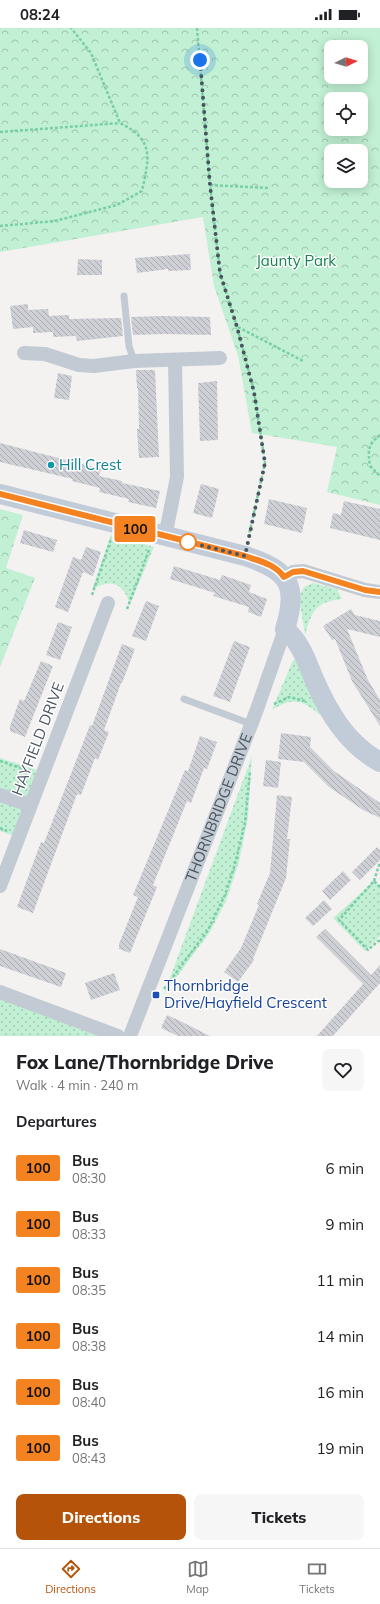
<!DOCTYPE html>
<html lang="en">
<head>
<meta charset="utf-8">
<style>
  :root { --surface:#fff; --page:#f6f6f6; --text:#202124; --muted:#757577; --line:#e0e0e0; --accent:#b45309 }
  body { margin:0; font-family:Mulish,sans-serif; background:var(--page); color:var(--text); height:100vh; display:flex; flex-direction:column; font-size:15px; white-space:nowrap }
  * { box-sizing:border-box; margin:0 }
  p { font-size:13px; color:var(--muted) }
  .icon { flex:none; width:22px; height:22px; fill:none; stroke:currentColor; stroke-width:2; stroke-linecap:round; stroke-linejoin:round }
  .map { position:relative; height:1008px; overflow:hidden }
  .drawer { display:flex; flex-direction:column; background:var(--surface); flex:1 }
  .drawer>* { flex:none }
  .badge { padding:0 8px; border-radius:3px; font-size:14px; line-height:26px }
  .needle { width:26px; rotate:85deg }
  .buttons { position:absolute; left:324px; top:12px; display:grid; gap:8px }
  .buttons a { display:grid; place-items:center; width:44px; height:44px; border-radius:8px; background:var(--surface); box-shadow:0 2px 10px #0003; font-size:20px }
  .you { position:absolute; width:20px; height:20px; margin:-10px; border:3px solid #fff; border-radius:50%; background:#1a73e8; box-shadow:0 0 0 6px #1a73e833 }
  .map>.badge { position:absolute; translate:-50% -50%; box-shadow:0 0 0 2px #fff }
  h2 { padding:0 16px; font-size:15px; line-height:36px }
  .round { display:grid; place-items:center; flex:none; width:42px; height:42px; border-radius:8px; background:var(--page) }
  .head { display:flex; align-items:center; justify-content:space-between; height:68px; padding:0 16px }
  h1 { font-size:19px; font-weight:800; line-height:30px }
  .cta { display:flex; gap:8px; margin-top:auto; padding:8px 16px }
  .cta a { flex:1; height:46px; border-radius:8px; background:var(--accent); color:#fff; font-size:16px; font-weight:800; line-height:46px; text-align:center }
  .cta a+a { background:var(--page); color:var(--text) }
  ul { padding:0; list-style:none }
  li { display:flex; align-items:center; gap:12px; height:56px; padding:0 16px }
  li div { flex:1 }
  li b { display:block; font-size:15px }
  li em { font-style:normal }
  li .badge { min-width:44px; font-weight:700; text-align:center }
  .status { display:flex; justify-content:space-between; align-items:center; height:28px; padding:0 20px; background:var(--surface); direction:ltr }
  .status svg { height:11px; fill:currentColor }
  .dock { display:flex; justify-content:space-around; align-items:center; height:56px; border-top:1px solid var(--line); background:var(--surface); font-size:11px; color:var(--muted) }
  .dock a { display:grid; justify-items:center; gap:2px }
  .dock .current { color:var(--accent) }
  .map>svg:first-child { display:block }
  .grass { fill:url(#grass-dots) }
  .park { fill:url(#park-crowns); fill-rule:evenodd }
  .pitch { fill:#c1f0d4 }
  .building { fill:url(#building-back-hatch) }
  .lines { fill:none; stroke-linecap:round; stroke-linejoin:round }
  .path { stroke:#78cfa6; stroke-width:2.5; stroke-dasharray:3 2; stroke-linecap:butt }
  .lane { stroke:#c2cbd3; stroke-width:7 }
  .street { stroke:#c2cbd3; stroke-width:14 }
  .secondary { stroke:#c2ccd8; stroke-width:20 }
  .line-casing { stroke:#fff; stroke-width:9 }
  .line { stroke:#f58220; stroke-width:6 }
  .walk { stroke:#49545f; stroke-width:4; stroke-dasharray:0 7.2 }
  .culture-dot { fill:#0f9aa8; stroke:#fff; stroke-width:1.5 }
  .stop-dot { fill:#fff; stroke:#f58220; stroke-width:2 }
  .transit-dot { fill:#1a4fb4; stroke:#fff; stroke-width:1.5 }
  .labels { text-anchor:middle; stroke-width:3; stroke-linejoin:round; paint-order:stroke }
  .park-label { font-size:15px; fill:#178350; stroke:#fff }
  .culture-label { font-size:15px; fill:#0d838f; stroke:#fff; text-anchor:start }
  .street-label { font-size:15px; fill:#49545f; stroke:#fff }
  .transit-label { font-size:15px; fill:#164399; stroke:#fff; text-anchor:start }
</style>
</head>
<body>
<div class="status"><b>08:24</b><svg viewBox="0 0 49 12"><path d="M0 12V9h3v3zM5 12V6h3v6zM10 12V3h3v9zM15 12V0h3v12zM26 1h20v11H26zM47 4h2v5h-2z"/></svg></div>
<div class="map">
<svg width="380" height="1008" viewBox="0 0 380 1008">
  <defs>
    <pattern id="grass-dots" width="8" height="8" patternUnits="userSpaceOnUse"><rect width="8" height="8" fill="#c1f0d4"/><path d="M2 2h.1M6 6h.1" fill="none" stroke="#9fc5af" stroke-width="1.8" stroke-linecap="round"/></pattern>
    <pattern id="park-crowns" width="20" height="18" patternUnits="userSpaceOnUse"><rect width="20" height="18" fill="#c1f0d4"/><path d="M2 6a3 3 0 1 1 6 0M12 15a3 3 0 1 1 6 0" fill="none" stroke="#9fc5af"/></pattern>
    <pattern id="building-back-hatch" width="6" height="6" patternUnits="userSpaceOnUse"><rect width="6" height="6" fill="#ced0d6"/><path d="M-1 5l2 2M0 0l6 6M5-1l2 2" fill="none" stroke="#a9abb1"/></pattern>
  </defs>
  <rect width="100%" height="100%" fill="#f4f1f1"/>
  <!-- grass -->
  <g class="grass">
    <path d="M111 507 154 519 130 576C123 555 111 550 92 562Z"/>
    <path d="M313 555 337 561 342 571C315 574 312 583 305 607L299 569 304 559Z"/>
    <path d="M293 632H297L323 689C303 673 295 667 272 682Z"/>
    <polygon points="252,728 248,789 239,834 226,873 210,904 164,966"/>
    <polygon points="0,730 37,742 14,808 0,803"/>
    <polygon points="374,853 380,859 380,908 365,923 333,890"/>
    <polygon points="0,970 98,1008 0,1008"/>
  </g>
  <!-- park -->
  <g class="park">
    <path d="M0 0H380V477L327 464 337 419 252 405 238 328 214 258 203 189 0 224ZM331 19H361V49H331ZM331 71H361V101H331ZM331 123H361V153H331Z"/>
    <polygon points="0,481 23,487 6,540 35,550 0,639"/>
  </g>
  <!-- pitch -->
  <polygon class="pitch" points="349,0 380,0 380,109 332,101 361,101 361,71 337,71 341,49 361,49 361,19 346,19"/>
  <!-- building -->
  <g class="building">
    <polygon points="190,226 191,242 168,243 168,241 137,245 135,230"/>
    <polygon points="78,231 102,232 102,247 77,247"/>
    <polygon points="28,276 28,282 48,281 49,288 69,287 69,291 121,290 123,308 77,313 76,308 53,309 53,304 33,305 33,299 13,301 10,278"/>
    <polygon points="162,288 210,289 211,307 164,306 133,307 131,289"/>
    <polygon points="136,342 155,342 159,429 139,430 137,401 139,401 138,360 137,360"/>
    <polygon points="58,345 72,348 69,372 54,370"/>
    <polygon points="217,353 218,412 200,413 198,355"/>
    <polygon points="0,415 101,441 99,448 122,453 122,455 160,463 156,480 128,474 129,471 99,464 100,460 72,453 73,451 0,434"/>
    <polygon points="201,456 219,461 212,490 193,485"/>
    <polygon points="269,471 307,480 302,505 264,496"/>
    <polygon points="344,473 380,481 380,512 330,500 333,485 341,487"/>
    <polygon points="24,502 57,512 53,524 20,515"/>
    <polygon points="86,519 101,524 93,548 83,544 68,584 55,579 73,529 81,532"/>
    <polygon points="174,538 220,552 222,547 251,557 249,564 267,571 261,589 248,584 249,579 213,568 215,565 170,551"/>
    <polygon points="146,573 159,578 146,613 132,608"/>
    <polygon points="351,581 355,587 380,593 380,609 347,601 368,652 380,672 380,698 352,653 335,611 332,612 323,598"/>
    <polygon points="58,594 72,599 60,632 46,627"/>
    <polygon points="234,613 250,619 230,674 213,668"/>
    <polygon points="122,616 135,621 122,655 121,655 104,702 109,704 98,732 95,730 81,767 77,766 33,885 17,879 41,814 44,815 90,697 92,698"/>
    <polygon points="41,633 53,638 25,709 10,703 10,698 20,671 24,673"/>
    <polygon points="281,705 311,709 310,719 334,743 380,775 380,790 363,782 329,759 304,734 278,731"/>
    <polygon points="200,708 217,714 207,741 204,740 191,775 187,773 153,857 157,859 130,925 119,921 119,916 138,869 133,867 185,742 188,743"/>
    <polygon points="266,732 281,734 278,760 263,758"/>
    <polygon points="277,767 292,769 287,811 290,811 286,850 253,931 254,932 238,954 224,944 241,920 259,877 257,876 270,845"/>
    <polygon points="377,819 380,822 380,832 360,852 352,844"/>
    <polygon points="343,843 351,852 330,872 322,863"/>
    <polygon points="324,872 332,881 313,898 305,890"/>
    <polygon points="325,901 371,947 380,937 380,955 333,1008 317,1008 363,956 316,909"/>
    <polygon points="0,921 66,945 61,959 0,938"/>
    <polygon points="114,945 120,962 91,972 85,955"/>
    <polygon points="167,987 180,993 210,1008 178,1008 161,1000"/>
  </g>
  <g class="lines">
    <!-- path -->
    <g class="path">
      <polyline points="197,0 210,157 220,245 237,299 254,363 265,435 248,511"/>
      <polyline points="0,104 120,95"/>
      <polyline points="210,157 268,160"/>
      <path d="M0 198 55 193 117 177 142 163C149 130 155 112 120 95L91 25 71 0"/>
      <polyline points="238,299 303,333"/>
      <path d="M380 407C367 417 368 423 370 438L380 448"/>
      <polyline points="92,567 111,511"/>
      <polyline points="127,581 149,522"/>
      <polyline points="274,676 289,669 305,673"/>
      <polyline points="0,733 30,743"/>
      <polyline points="0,800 7,803"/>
      <polyline points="374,853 380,834"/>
      <polyline points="380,859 374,853 339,892 368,922 378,913 380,913"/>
      <polyline points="164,961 208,902 225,867 235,836 245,795 250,743"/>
    </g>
    <!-- lane -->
    <g class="lane">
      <polyline points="124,268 129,318 134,333"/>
      <polyline points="184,671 251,696"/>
    </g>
    <!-- street -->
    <g class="street">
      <polyline points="24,325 45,326 79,337 94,338 134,333 220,330"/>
      <polyline points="165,509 177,449 175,332"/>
      <polyline points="284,549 293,544 303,543 365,562 380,564"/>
      <polyline points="0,767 30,777"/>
      <polyline points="0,858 108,575"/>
      <polyline points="0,964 118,1008"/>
      <path id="s1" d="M130 1008 256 684 285 601"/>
    </g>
    <!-- secondary -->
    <path class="secondary" d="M0 466 245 528C288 542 299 556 285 601 301 615 306 632 314 651 328 684 347 716 380 734"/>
  </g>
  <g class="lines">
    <!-- line casing -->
    <g class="line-casing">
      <path id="line" d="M0 466 245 528C259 533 275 536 284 549L293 544 303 543 365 562 380 564"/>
    </g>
    <!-- line -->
    <use href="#line" class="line"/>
    <!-- walk -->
    <polyline class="walk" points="188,514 245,528 265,435 254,364 237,299 220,245 210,157 200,32"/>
  </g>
  <!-- markers -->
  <circle class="culture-dot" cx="51" cy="437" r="4"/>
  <circle class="stop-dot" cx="188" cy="514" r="8"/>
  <rect class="transit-dot" x="152" y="963" width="8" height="8" rx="2"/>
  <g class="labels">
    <!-- park labels -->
    <g class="park-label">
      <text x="296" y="238">Jaunty Park</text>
    </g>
    <!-- culture labels -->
    <g class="culture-label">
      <text x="59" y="442">Hill Crest</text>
    </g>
    <!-- street labels -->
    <g class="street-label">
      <text transform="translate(38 711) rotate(-69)" y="5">HAYFIELD DRIVE</text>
      <text dy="5" stroke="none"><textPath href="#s1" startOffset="245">THORNBRIDGE DRIVE</textPath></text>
    </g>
    <!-- transit labels -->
    <g class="transit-label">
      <text x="164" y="963">Thornbridge<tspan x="164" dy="17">Drive/Hayfield Crescent</tspan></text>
    </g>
  </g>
</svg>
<div class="buttons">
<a><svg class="needle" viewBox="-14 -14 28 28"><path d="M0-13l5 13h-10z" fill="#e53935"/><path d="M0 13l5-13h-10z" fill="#757577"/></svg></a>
<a><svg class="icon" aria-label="locate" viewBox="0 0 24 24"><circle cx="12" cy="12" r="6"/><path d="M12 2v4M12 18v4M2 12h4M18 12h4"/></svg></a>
<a><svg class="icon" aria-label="layers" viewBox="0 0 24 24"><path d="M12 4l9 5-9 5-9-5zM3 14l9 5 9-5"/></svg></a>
</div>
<div class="you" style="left:200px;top:32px"></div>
<b class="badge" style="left:135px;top:501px;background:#f58220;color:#111">100</b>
</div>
<section class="drawer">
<div class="head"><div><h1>Fox Lane/Thornbridge Drive</h1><p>Walk · 4 min · 240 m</p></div><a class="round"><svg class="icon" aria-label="heart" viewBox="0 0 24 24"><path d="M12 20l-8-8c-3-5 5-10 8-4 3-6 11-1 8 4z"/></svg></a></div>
<h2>Departures</h2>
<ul>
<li><span class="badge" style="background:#f58220;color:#111">100</span><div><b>Bus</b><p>08:30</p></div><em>6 min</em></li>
<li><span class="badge" style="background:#f58220;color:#111">100</span><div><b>Bus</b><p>08:33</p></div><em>9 min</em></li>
<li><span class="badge" style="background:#f58220;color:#111">100</span><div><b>Bus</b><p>08:35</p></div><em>11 min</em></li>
<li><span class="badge" style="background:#f58220;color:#111">100</span><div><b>Bus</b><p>08:38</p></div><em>14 min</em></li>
<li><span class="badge" style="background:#f58220;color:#111">100</span><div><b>Bus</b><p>08:40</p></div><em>16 min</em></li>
<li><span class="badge" style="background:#f58220;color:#111">100</span><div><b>Bus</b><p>08:43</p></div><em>19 min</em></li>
</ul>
<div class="cta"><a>Directions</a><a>Tickets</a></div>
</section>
<nav class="dock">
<a class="current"><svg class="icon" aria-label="directions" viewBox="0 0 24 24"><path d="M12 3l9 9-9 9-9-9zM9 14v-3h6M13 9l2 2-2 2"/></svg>Directions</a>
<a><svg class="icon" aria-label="map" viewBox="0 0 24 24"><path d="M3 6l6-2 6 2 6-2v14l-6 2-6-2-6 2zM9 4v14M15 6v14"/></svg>Map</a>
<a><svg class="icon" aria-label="tickets" viewBox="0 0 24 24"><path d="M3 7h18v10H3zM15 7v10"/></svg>Tickets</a>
</nav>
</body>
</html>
